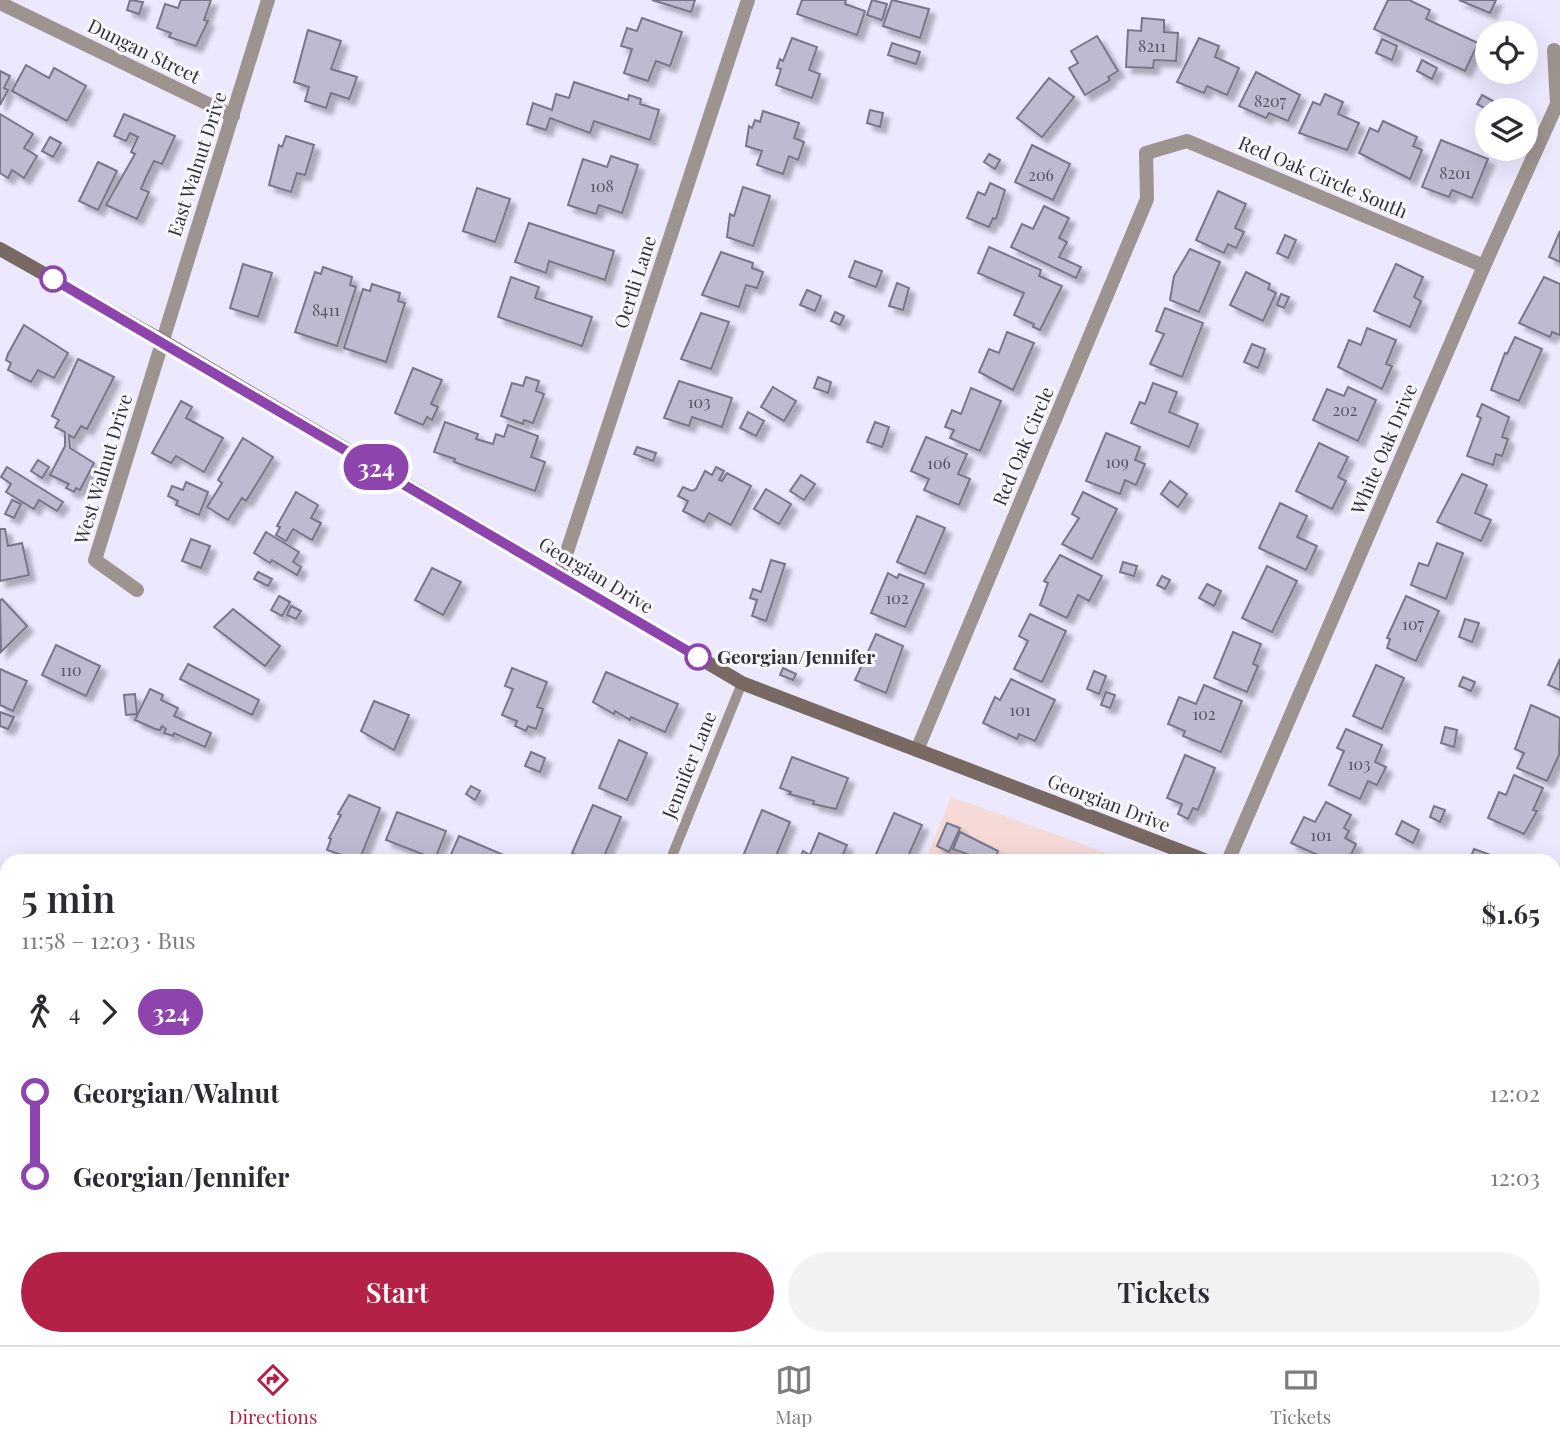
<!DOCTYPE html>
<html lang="en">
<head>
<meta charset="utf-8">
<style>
  :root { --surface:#fff; --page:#f2f2f3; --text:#2b2b33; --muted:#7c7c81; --line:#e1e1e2; --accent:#b32147 }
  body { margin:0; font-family:"Playfair Display",serif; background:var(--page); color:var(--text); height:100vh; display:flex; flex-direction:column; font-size:26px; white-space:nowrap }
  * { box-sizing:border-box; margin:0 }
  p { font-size:23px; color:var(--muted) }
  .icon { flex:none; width:38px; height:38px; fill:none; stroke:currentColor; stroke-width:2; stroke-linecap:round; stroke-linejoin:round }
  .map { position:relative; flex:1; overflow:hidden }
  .details { position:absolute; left:0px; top:854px; width:1561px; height:492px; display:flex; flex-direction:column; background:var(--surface); border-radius:21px 21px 0 0; box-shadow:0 7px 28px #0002 }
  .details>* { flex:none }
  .badge { padding:0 14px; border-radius:23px; font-size:24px; line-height:46px }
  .tools { position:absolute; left:1475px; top:21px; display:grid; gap:14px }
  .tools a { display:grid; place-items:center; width:63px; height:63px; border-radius:50%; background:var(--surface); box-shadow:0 7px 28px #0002; font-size:35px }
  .map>.badge { position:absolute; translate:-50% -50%; box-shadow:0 0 0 4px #fff }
  .legs { display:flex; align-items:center; gap:10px; height:77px; padding:0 21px; font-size:23px }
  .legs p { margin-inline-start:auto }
  .headline { display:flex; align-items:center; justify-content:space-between; height:119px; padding:0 21px }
  h1 { font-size:38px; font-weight:600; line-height:52px }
  .button { display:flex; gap:14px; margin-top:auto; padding:14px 21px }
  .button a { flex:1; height:80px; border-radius:42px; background:var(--accent); color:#fff; font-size:28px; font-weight:600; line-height:80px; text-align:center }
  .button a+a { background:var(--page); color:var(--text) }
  ul { padding:0 21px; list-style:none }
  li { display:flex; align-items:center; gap:24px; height:84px; font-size:26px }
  li i { display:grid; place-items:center; width:10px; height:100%; margin:0 9px; background:currentColor }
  li i::after { content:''; width:18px; height:18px; margin:-9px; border:5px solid; border-radius:50%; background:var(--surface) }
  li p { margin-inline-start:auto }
  li:first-child i { background:linear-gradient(#0000 50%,currentColor 0) }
  li:last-child i { background:linear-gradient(currentColor 50%,#0000 0) }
  .tab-bar { display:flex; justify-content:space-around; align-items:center; height:98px; border-top:2px solid var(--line); background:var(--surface); font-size:19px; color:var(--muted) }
  .tab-bar a { display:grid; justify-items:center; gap:4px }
  .tab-bar .active { color:var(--accent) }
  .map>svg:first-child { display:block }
  .commercial { fill:#f5dad7 }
  .building { fill:#bebad0; stroke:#7a768a; stroke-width:2; filter:url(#shadow) }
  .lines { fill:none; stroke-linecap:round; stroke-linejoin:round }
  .lane { stroke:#9d938f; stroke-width:10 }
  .street { stroke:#9d938f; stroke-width:14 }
  .secondary { stroke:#786963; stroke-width:14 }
  .line-1-casing { stroke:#fff; stroke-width:16 }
  .line-1 { stroke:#8e44ad; stroke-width:10 }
  .stop-1-dot { fill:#fff; stroke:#8e44ad; stroke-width:3.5 }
  .labels { text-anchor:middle; stroke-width:6; stroke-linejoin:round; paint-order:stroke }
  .number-label { font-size:16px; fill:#565360 }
  .street-label { font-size:19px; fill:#33313a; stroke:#f8f8fc }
  .stop-label { font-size:19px; font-weight:bold; fill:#33313a; stroke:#f8f8fc; text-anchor:start }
</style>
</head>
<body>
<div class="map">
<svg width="1560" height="1345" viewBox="0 0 1560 1345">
  <defs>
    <filter id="shadow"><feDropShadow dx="6" dy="6" stdDeviation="2" flood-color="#0004"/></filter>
  </defs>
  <rect width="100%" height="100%" fill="#ece8fe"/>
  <!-- commercial -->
  <g class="commercial">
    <polygon points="951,797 1129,861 925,861"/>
    <polygon points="726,1339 1357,1339 1354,1345 723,1345"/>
  </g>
  <!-- building -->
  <g class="building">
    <polygon points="130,0 143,2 139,14 127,10"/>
    <polygon points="181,0 211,0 204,20 208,21 196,46 169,37 171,33 157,28 165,4 178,8"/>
    <polygon points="652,0 695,0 691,12"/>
    <polygon points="846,0 845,4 865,11 857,35 797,14 802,0"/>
    <polygon points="872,0 887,4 882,20 867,15"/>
    <polygon points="892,0 929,9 920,38 883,26"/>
    <polygon points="1388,0 1409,0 1430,10 1426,19 1478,43 1465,71 1374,29"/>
    <polygon points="1459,0 1496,0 1490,13"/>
    <polygon points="642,18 682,32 670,66 656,61 648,81 624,73 632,49 621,46 627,28 637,31"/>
    <polygon points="1142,18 1164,20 1164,32 1178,33 1176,61 1154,60 1153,68 1126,67 1128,30 1141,31"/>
    <polygon points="308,30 341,41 331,69 357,77 349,99 331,93 326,108 305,101 309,87 294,82"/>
    <polygon points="1097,36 1118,71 1108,77 1110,80 1085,95 1069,68 1078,63 1071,51"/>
    <polygon points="792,38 817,47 809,70 820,74 812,98 776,85 781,69 777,68 780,59 783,61"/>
    <polygon points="1199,38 1219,46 1215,57 1239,68 1227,95 1207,86 1204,93 1177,82"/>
    <polygon points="1382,39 1397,46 1392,60 1376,53"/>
    <polygon points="892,43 920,52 916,64 888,55"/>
    <polygon points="1422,60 1437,68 1432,79 1417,71"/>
    <polygon points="26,65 49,78 54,68 86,86 67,121 12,91"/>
    <polygon points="0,71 10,76 4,88 8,90 0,105"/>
    <polygon points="1256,72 1300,95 1288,121 1269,113 1266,118 1239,106"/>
    <polygon points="1049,78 1074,97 1042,137 1017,118"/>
    <polygon points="574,82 628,100 629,95 641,99 640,104 659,110 650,140 594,121 590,133 550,118 546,130 527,124 533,103 552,110 556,94 569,98"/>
    <polygon points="1325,94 1343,102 1338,114 1359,123 1347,150 1299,133 1313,102 1320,105"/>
    <polygon points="1482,95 1493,101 1488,110 1477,104"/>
    <polygon points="870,110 883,113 880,127 867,123"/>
    <polygon points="763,111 799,123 794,138 804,142 798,160 789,156 783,174 757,165 762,151 746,146 749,126 752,128 755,120 760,122"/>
    <polygon points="0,114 33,134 24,148 37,156 24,178 12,170 8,178 0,173"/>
    <polygon points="124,114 175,136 162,164 154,161 146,177 141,189 149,192 137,219 106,205 135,154 131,152 138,137 130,133 126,141 114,136"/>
    <polygon points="1383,121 1417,137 1413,146 1422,150 1410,179 1359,153 1370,128 1378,132"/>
    <polygon points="286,136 314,145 305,175 297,173 291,192 269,185 279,145 282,147"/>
    <polygon points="50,137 61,143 53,157 42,151"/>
    <polygon points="1441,140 1488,159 1472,198 1452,190 1449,197 1422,187"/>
    <polygon points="1032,145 1070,164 1053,200 1015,182"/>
    <polygon points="989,154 1000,160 995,169 984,162"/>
    <polygon points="611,156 638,165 622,213 599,205 596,214 568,205 583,159 607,167"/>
    <polygon points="98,162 117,171 98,210 79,201"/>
    <polygon points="990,183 1005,190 996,219 993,218 989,227 967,218 978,192 985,195"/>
    <polygon points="743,187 770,196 753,246 727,237 730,214 734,216"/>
    <polygon points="477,188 510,199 495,242 463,231"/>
    <polygon points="1218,191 1246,204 1235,228 1244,232 1236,248 1228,244 1224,253 1196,240"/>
    <polygon points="1044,206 1069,218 1059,238 1067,242 1059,257 1081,267 1076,278 1011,247 1022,224 1033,229"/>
    <polygon points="529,223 614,251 605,280 549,261 546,273 515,262"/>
    <polygon points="1560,231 1560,262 1549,257"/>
    <polygon points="1285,235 1296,240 1288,258 1277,253"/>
    <polygon points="989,247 1041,270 1039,276 1062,286 1040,330 1033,327 1034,324 1014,315 1024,293 978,273"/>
    <polygon points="1190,249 1220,262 1199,312 1170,300 1174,276"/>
    <polygon points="721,252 753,263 752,268 763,272 757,288 746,285 739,307 702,295"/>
    <polygon points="855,261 882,271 876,287 849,277"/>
    <polygon points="243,264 272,273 258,317 230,308"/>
    <polygon points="1396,264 1423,277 1414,297 1421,301 1410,327 1374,311"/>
    <polygon points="323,267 352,277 350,285 356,287 337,346 295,332 315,272 321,274"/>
    <polygon points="1246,272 1270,284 1268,289 1276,293 1263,321 1230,305"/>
    <polygon points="511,277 539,287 535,298 592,317 582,346 498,317"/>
    <polygon points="1544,277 1560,284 1560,335 1552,332 1550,337 1519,323"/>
    <polygon points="897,283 909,288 903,310 889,306"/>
    <polygon points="372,284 400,293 398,301 405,303 386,362 344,348 363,289 370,291"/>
    <polygon points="807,290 821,296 815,311 800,305"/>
    <polygon points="1281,294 1289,297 1284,308 1277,305"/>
    <polygon points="1165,308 1203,323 1182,377 1150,364 1164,334 1156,331"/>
    <polygon points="835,312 844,316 840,325 831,321"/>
    <polygon points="701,313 729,322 711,369 681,359"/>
    <polygon points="24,325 68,353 54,378 38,370 31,382 8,370 11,363 6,360 8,354"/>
    <polygon points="1367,328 1396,340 1386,364 1392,366 1382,389 1338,367 1349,340 1361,345"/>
    <polygon points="1007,332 1034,343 1013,390 979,372 989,349 999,353"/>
    <polygon points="1515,337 1542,349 1519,401 1491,390 1505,353 1507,354"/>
    <polygon points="1252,344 1265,349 1258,368 1244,362"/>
    <polygon points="78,359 114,377 87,429 81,426 74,438 69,435 70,448 94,463 80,490 76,488 74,492 66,488 69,484 50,475 65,446 65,432 55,427 59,420 52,416"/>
    <polygon points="413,368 442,380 431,404 438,407 432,420 427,417 423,425 395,413"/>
    <polygon points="526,377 539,381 536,391 544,394 533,423 524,420 523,424 501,416 512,383 523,386"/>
    <polygon points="818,377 831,382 828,393 814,388"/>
    <polygon points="679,381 732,398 722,427 692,417 689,426 664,418"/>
    <polygon points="1153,383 1177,392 1169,412 1198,424 1189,447 1131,423 1140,402 1145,404"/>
    <polygon points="773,387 796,401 784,421 761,407"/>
    <polygon points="1348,387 1376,400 1358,441 1313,420 1327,389 1344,396"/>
    <polygon points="971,388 1001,401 980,451 950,438 954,430 945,427 952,410 961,414"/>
    <polygon points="181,401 192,407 186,418 223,438 204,472 176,456 171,463 152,453"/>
    <polygon points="1482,404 1509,417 1502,437 1508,439 1502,456 1496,454 1493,465 1467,456 1481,418 1477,416"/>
    <polygon points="748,412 764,421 756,436 740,428"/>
    <polygon points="445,422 478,434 476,439 493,444 496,434 504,437 508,425 538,436 531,457 545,462 535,491 454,462 455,459 434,452"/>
    <polygon points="875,422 889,427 882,447 867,442"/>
    <polygon points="1106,433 1140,447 1135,460 1145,464 1136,485 1125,480 1120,494 1086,481"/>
    <polygon points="926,437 967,454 958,474 970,479 959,505 924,490 929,479 911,471"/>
    <polygon points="243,438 273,457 246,501 242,498 228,520 207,507 222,483 218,480"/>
    <polygon points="1319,443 1348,457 1338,477 1346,481 1332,509 1296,491"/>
    <polygon points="637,447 656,453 653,461 634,454"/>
    <polygon points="38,460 49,467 42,478 31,471"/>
    <polygon points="7,467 63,502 57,511 39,500 34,509 6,492 11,484 1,477"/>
    <polygon points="716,467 724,471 719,480 722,481 727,473 751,486 731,525 709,513 704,522 683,511 688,501 678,496 683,487 692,491 696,489 705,471 712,475"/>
    <polygon points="1462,474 1487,485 1475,513 1491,520 1481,541 1437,522"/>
    <polygon points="801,475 815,484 804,500 790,491"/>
    <polygon points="1170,481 1187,494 1178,507 1161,494"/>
    <polygon points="186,482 208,492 199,515 176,505 178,501 168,496 172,486 183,490"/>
    <polygon points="766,489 791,504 779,524 754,509"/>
    <polygon points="296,492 318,505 311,518 321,523 312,540 293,529 286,541 276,535 280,527 277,526"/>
    <polygon points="1083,492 1117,509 1092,559 1062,544 1079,518 1072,514"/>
    <polygon points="12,500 21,504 14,518 5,514"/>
    <polygon points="1280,503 1307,516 1297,537 1317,546 1306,570 1259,548"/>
    <polygon points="917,516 945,528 925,574 897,562"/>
    <polygon points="0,529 5,529 8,546 22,543 29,575 0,581"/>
    <polygon points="266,532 299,552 293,562 301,567 297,575 272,560 270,563 254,553"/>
    <polygon points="191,539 210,546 201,568 182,561"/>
    <polygon points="1437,543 1463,553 1446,599 1411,585 1419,563 1428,566"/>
    <polygon points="1060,555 1102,576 1089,601 1078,595 1067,618 1040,605 1048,583 1044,581"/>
    <polygon points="771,560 785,564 766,621 752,616 757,600 750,598 753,589 761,592"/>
    <polygon points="1123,562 1137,566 1134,576 1120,572"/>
    <polygon points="1267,566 1297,581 1272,632 1242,618"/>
    <polygon points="432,568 461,582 443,615 415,600"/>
    <polygon points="258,572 272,579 268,586 254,579"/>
    <polygon points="888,573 897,578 899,574 924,584 905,627 871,613"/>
    <polygon points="1162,576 1170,580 1165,589 1157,585"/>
    <polygon points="1207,584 1221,591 1214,606 1199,598"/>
    <polygon points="279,596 290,602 282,616 271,610"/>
    <polygon points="1406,596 1439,611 1416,661 1387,648 1390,639 1387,638"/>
    <polygon points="2,599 27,626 1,652 0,601"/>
    <polygon points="291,606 301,611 296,619 287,615"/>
    <polygon points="233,609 280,646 265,666 214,627"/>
    <polygon points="1030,614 1066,631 1042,682 1014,669 1028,641 1019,636"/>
    <polygon points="1465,619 1479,623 1472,642 1459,637"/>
    <polygon points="1233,632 1261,644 1253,664 1258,666 1247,692 1214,678"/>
    <polygon points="876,634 903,646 886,693 855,680"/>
    <polygon points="56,645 100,666 86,696 42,675"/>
    <polygon points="1560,659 1560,690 1548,685"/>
    <polygon points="188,664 259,700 252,715 180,679"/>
    <polygon points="1376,665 1404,678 1382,729 1353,716"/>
    <polygon points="512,668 547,682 537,707 543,709 536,729 528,726 526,731 515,726 517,721 502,715 513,689 505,686"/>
    <polygon points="783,668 796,674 793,680 780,675"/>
    <polygon points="0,669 27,681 13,711 0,705"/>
    <polygon points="1094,671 1106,676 1099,694 1087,689"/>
    <polygon points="606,672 678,704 665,732 631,717 630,720 615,711 614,714 593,702"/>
    <polygon points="1463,677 1475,682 1471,691 1459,686"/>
    <polygon points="1011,679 1055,700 1035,741 1019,734 1017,739 983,723 995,697 1000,700"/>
    <polygon points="1204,685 1242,701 1221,752 1183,736 1185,731 1168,724 1179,697 1196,704"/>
    <polygon points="150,689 163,695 161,700 178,708 174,716 211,733 205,747 174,733 173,736 164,733 166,729 162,726 160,730 155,729 135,720"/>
    <polygon points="1106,692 1115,695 1110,708 1101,705"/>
    <polygon points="135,694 137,714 126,715 124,695"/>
    <polygon points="374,701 409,715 394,750 361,731"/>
    <polygon points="1531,705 1560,718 1559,755 1547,781 1517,768 1524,753 1515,749"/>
    <polygon points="0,712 14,717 8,729 0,726"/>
    <polygon points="1445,727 1457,730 1454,747 1441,743"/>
    <polygon points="1346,729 1382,745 1375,762 1386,767 1377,785 1368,781 1360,799 1329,785 1344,751 1337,748"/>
    <polygon points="619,740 647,753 627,800 599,788"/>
    <polygon points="531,752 545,758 540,772 525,766"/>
    <polygon points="1185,755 1215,768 1198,810 1193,808 1188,819 1178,814 1182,804 1167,798"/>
    <polygon points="792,757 848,778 836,809 813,804 814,801 789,794 791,792 780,788"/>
    <polygon points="1514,775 1543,788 1533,810 1537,811 1524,834 1488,818 1499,792 1506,795"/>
    <polygon points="471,786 480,791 475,800 466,794"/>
    <polygon points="349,795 380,808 359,861 327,850 331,839 329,838 341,815 338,814"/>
    <polygon points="1326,802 1351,815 1344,828 1349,831 1345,838 1356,844 1348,861 1331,861 1291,843 1304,817 1315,822"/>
    <polygon points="593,805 621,817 602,861 589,861 572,853"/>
    <polygon points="1434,806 1445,810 1440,822 1430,817"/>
    <polygon points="762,810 790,822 774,861 741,861"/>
    <polygon points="397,812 446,831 435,859 386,840"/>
    <polygon points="894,813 922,825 906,861 873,861"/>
    <polygon points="1402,821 1419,830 1413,843 1396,834"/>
    <polygon points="947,823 960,828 949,852 937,846"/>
    <polygon points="960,832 998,851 994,861 977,861 978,858 953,849"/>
    <polygon points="819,833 847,845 840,861 799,861 803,851 810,855"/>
    <polygon points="459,836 506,856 504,861 448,861"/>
    <polygon points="1474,849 1507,861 1469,861"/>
    <polygon points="1560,1237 1560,1269 1554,1267 1554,1250"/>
    <polygon points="1554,1271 1560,1274 1560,1299 1554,1314"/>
    <polygon points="223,1339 266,1339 281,1345 220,1345"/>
    <polygon points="527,1339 559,1339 557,1345 524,1345"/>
    <polygon points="667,1339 700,1339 698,1345 665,1345"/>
    <polygon points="816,1339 883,1339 880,1345 829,1345"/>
    <polygon points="957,1339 1065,1339 1063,1345 954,1345"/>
    <polygon points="1153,1339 1257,1339 1254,1345 1168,1345"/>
  </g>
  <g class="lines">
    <!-- lane -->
    <g class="lane">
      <polyline points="670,861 742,683"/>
      <polyline points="411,1339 425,1345"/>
      <polyline points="593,1345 595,1339"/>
      <polyline points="922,1345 925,1339"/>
    </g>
    <!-- street -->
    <g class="street">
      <polyline points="0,3 233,116"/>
      <polyline points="559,576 748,0"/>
      <polyline points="137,590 95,560 268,0"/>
      <polyline points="917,750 1147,199 1146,153 1187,141 1484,266"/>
      <polyline points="1228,861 1484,266 1557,104 1554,50"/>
      <polyline points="1554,919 1560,905"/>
      <polyline points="1380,1345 1382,1339"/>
    </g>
    <!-- secondary -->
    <g class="secondary">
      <polyline points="0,249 161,340 742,683 1207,861"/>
      <polyline points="1554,984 1560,986"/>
    </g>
  </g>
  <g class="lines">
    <!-- line-1 casing -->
    <g class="line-1-casing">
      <polyline id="line-1" points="53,279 698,657"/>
    </g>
    <!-- line-1 -->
    <use href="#line-1" class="line-1"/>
  </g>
  <!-- markers -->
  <g class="stop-1-dot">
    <circle cx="53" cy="279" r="12"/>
    <circle cx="698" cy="657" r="12"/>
  </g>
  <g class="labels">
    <!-- number labels -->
    <g class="number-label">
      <text x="1152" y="52">8211</text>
      <text x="1270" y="107">8207</text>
      <text x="1455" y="179">8201</text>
      <text x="1041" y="181">206</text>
      <text x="602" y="192">108</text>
      <text x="326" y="316">8411</text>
      <text x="699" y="408">103</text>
      <text x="1345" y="416">202</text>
      <text x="1117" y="468">109</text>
      <text x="939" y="469">106</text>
      <text x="897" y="604">102</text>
      <text x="1413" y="630">107</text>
      <text x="71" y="676">110</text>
      <text x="1020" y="716">101</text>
      <text x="1204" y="720">102</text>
      <text x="1359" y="770">103</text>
      <text x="1321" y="841">101</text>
    </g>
    <!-- street labels -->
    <g class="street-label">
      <text transform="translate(144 51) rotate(26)" y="7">Dungan Street</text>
      <text transform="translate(197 164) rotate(-72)" y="7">East Walnut Drive</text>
      <text transform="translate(1323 177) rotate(23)" y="7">Red Oak Circle South</text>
      <text transform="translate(635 282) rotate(-72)" y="7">Oertli Lane</text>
      <text transform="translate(1023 446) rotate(-67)" y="7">Red Oak Circle</text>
      <text transform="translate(1384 449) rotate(-67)" y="7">White Oak Drive</text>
      <text transform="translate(103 469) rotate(-73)" y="7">West Walnut Drive</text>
      <text transform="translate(596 575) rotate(31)" y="7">Georgian Drive</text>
      <text transform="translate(689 765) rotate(-68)" y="7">Jennifer Lane</text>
      <text transform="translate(1109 803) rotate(21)" y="7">Georgian Drive</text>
    </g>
    <!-- stop labels -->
    <g class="stop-label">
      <text x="717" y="664">Georgian/Jennifer</text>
    </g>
  </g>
</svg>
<div class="tools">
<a><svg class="icon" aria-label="locate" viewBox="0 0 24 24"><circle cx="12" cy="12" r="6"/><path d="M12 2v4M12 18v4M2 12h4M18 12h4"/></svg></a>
<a><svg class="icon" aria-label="layers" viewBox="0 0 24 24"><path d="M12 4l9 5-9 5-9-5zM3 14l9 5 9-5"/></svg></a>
</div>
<b class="badge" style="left:376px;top:467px;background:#8e44ad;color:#fff">324</b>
<section class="details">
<div class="headline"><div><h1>5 min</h1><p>11:58 – 12:03 · Bus</p></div><b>$1.65</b></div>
<div class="legs"><svg class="icon" aria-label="walk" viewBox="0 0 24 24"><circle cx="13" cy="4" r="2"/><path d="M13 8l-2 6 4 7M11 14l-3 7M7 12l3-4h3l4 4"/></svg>4<svg class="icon" aria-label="forward" viewBox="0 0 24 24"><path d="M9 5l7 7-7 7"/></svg><b class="badge" style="background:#8e44ad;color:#fff">324</b></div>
<ul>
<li><i style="color:#8e44ad"></i><b>Georgian/Walnut</b><p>12:02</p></li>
<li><i style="color:#8e44ad"></i><b>Georgian/Jennifer</b><p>12:03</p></li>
</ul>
<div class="button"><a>Start</a><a>Tickets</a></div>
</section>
</div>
<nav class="tab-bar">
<a class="active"><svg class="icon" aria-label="directions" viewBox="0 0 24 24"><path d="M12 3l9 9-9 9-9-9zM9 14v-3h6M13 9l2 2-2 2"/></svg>Directions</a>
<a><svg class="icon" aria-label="map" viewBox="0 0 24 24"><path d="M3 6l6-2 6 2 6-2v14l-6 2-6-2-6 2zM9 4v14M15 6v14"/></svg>Map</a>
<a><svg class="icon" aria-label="tickets" viewBox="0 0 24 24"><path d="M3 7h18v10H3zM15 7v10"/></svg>Tickets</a>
</nav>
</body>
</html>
